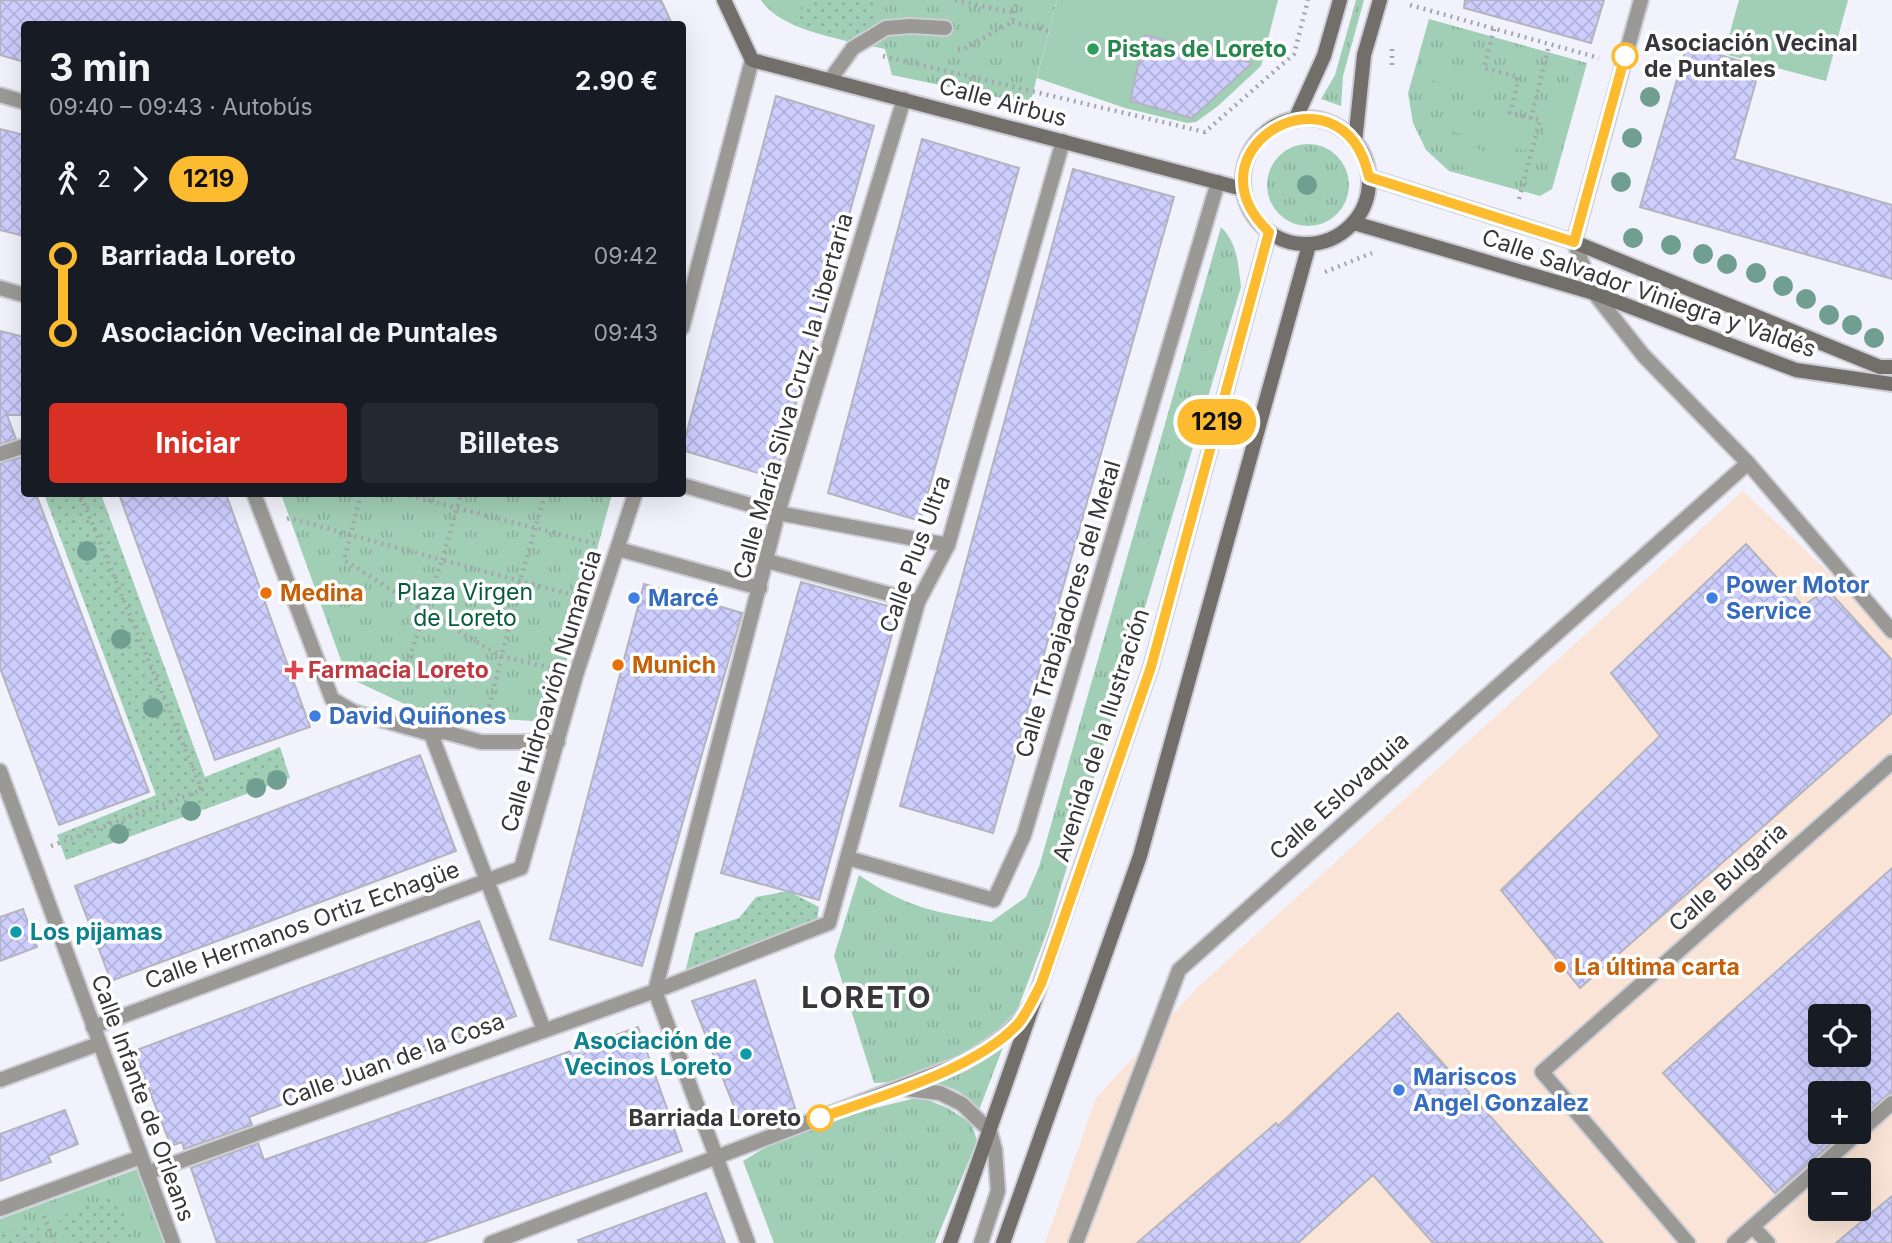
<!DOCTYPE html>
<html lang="es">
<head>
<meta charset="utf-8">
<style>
  :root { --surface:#171b24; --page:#242831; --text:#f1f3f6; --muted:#9ea1a6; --accent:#d93025 }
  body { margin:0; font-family:Inter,sans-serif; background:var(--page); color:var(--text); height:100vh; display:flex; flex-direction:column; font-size:26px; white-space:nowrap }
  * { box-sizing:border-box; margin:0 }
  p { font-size:23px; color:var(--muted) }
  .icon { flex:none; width:38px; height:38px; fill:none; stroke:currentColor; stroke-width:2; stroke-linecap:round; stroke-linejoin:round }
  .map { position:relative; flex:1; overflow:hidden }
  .side { position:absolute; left:21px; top:21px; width:665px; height:476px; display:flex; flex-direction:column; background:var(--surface); border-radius:7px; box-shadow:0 7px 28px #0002 }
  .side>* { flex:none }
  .badge { padding:0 14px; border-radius:23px; font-size:24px; line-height:46px }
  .buttons { position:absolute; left:1808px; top:1004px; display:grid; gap:14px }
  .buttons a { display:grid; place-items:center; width:63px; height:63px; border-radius:7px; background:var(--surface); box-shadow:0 7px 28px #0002; font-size:35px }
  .map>.badge { position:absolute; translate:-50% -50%; box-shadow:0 0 0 4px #fff }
  .legs { display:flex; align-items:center; gap:10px; height:77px; padding:0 28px; font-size:23px }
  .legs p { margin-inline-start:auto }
  .headline { display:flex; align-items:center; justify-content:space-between; height:119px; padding:0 28px }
  h1 { font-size:38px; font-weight:700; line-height:52px }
  .button { display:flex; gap:14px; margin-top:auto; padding:14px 28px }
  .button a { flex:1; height:80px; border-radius:7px; background:var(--accent); color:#fff; font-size:28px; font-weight:700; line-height:80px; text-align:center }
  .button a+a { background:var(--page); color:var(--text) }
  ul { padding:0 28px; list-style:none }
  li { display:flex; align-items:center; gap:24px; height:77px; font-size:26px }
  li i { display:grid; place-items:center; width:10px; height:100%; margin:0 9px; background:currentColor }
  li i::after { content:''; width:18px; height:18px; margin:-9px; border:5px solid; border-radius:50%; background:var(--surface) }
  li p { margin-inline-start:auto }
  li:first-child i { background:linear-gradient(#0000 50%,currentColor 0) }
  li:last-child i { background:linear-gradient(currentColor 50%,#0000 0) }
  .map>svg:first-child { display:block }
  .industrial { fill:#fae4d7; fill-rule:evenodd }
  .grass { fill:url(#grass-tufts) }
  .garden { fill:url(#garden-dots) }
  .pitch { fill:#a1cfb5 }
  .building { fill:url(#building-cross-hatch); stroke:#b4b4bd; stroke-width:2; fill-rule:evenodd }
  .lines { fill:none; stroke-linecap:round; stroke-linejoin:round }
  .lane-casing { stroke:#cccdd5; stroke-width:18 }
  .street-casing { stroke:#cccdd5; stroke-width:18 }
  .secondary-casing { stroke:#cccdd5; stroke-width:18 }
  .path { stroke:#a5a5ad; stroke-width:4.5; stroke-dasharray:2 5; stroke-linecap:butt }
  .lane { stroke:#9b9995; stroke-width:14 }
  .street { stroke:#9b9995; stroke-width:14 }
  .secondary { stroke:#726e69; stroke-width:14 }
  .tree { fill:#709f91 }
  .line-1-casing { stroke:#fff; stroke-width:16 }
  .line-1 { stroke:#fdbc30; stroke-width:10 }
  .leisure-dot { fill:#2e9e5b; stroke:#fff; stroke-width:2.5 }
  .stop-1-dot { fill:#fff; stroke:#fdbc30; stroke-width:3.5 }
  .food-dot { fill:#e8710a; stroke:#fff; stroke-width:2.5 }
  .shop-dot { fill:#3f7fe0; stroke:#fff; stroke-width:2.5 }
  .health-dot { fill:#e0444e; stroke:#fff; stroke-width:2.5 }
  .culture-dot { fill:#0f9aa8; stroke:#fff; stroke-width:2.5 }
  .labels { text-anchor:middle; stroke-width:7; stroke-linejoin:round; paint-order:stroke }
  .stop-label { font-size:23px; font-weight:bold; fill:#37373b; stroke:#fff; text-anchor:start }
  .leisure-label { font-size:23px; font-weight:bold; fill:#27864d; stroke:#fff; text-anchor:start }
  .street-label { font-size:23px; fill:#37373b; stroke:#fff }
  .shop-label { font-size:23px; font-weight:bold; fill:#366cbe; stroke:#fff; text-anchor:start }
  .park-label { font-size:23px; fill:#075b3a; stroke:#fff }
  .food-label { font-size:23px; font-weight:bold; fill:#c56008; stroke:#fff; text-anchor:start }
  .health-label { font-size:23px; font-weight:bold; fill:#be3a42; stroke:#fff; text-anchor:start }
  .culture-label { font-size:23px; font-weight:bold; fill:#0d838f; stroke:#fff; text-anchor:start }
  .district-label { font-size:30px; font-weight:bold; letter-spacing:2px; fill:#37373b; stroke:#fff }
</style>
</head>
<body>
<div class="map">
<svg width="1892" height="1243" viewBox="0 0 1892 1243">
  <defs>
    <pattern id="grass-tufts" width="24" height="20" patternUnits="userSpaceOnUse" patternTransform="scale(1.75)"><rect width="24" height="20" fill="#a1cfb5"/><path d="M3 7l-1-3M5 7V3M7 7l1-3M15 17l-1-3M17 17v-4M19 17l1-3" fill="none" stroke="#8bb29d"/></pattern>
    <pattern id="garden-dots" width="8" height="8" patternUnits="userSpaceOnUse" patternTransform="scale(1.75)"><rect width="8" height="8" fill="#a1cfb5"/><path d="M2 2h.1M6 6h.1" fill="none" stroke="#8bb29d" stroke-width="1.8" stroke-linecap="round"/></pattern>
    <pattern id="building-cross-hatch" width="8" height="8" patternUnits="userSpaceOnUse" patternTransform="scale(1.75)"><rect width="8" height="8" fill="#cdcefe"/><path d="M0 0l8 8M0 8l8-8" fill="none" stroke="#b1b2db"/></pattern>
  </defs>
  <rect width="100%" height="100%" fill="#f1f2fc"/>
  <!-- industrial -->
  <path class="industrial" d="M1743 491 1892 633V1243H1045L1096 1098 1197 988ZM1820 1017H1858V1055H1820ZM1820 1094H1858V1132H1820ZM1820 1171H1858V1209H1820Z"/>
  <!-- grass -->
  <g class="grass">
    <path d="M761 0H1057L1030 104 892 75 885 49C850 41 781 32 761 0Z"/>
    <polygon points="1356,0 1364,0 1343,76 1341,106 1321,99 1335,75"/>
    <polygon points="1429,19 1587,63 1552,189 1540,196 1449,171 1426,150 1413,123 1408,93"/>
    <circle cx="1308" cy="185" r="41"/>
    <path d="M1221 227C1238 244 1238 264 1241 287L1049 927 979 1110C955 1076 911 1081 874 1083L834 956 859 875C906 908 936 912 991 922L1026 897 1039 867Z"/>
    <polygon points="281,494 612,494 550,722 428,715 347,677"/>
    <polygon points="920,1097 948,1108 972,1124 977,1141 935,1243 774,1243 743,1161 779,1139 851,1114"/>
    <polygon points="137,1169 164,1243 0,1243 0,1219"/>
  </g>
  <!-- garden -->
  <g class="garden">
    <polygon points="808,0 880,0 874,23 847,40 793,24"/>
    <polygon points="44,494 101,494 205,777 280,747 290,778 66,860 57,835 156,795"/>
    <polygon points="788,891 819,907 815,934 683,980 695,933 739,918 756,897"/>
    <polygon points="117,1195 133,1237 117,1243 68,1243 58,1217"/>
    <polygon points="36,1221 45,1243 0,1243 0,1234"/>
  </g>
  <!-- pitch -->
  <g class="pitch">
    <polygon points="1057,0 1278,0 1261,66 1218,106 1196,122 1187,123 1125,108 1037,78"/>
    <polygon points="1739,0 1848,0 1826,81 1724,54"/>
    <polygon points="1425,57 1496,76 1490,96 1420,77"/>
    <polygon points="1557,84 1578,90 1558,160 1537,154"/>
    <polygon points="1457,111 1531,131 1525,151 1451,131"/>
    <polygon points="1449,141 1522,162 1517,182 1443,161"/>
  </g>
  <!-- building -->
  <g class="building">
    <polygon points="0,0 661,0 672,24 24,24 24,62 0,55"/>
    <polygon points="1465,0 1604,0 1591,43 1464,8"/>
    <polygon points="1145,35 1252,63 1192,118 1130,101"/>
    <polygon points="1687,45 1760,67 1734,159 1892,205 1892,279 1640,207"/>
    <polygon points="776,96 874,126 775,478 682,450"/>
    <polygon points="0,129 24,135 24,236 0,230"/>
    <polygon points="922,139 1019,168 920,521 828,493"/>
    <polygon points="1073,169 1174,197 993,833 900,806"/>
    <polygon points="0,331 24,337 24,415 7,415 16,439 0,444"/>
    <polygon points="23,457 24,494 36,494 149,792 59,825 0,668 0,463"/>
    <polygon points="119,494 226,494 310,727 215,760"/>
    <polygon points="1746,544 1803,606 1827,589 1892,660 1892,713 1580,988 1501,890 1660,736 1611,673"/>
    <polygon points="801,582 899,609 819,900 721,873"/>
    <polygon points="644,584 742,613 642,966 550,939"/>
    <polygon points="420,755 456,851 111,981 75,886"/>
    <path d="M1892 868V1094L1886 1096 1858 1120V1094H1820V1132H1844L1775 1193 1663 1073ZM1820 1017H1858V1055H1820Z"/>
    <polygon points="23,909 37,947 0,961 0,917"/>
    <polygon points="479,921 516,1016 249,1117 252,1125 184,1149 182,1142 171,1146 134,1051"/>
    <polygon points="755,980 795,1108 741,1124 692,1001"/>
    <polygon points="1398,1013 1603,1243 1433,1243 1373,1175 1298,1243 1137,1243 1276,1123 1278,1126"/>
    <polygon points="638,1027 682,1151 423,1243 217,1243 191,1168 258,1143 264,1160"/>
    <polygon points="65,1110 78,1144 48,1156 51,1162 0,1181 0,1134"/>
    <polygon points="706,1193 725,1243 579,1243 578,1240"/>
    <polygon points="1892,1196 1892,1243 1836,1243"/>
  </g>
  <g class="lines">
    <!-- lane casing -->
    <g class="lane-casing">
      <g id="lane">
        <polyline points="830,80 853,48 886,28 911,26 945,28"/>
        <polyline points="1594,293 1643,355 1748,463"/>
        <polyline points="1753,1227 1768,1243"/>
        <polyline points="1734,1243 1892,1103"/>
      </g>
    </g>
    <!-- street casing -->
    <g class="street-casing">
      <g id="street">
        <polyline points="0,95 24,102"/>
        <polyline points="0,288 24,295"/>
        <polyline points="1594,293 1574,242 1641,0"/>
        <polyline points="682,328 752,60"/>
        <polyline points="0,454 24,446"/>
        <polyline points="682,485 778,513 948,545"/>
        <polyline points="254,494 332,699 354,712 431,734 445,732 481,742 558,742"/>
        <polyline points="618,549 760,588"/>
        <polyline points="767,561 918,602"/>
        <polyline points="431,734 544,1030"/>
        <polyline points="0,771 173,1243"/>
        <polyline points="848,858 994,900 1024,835 1218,182"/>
        <polyline points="655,991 778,513 904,99"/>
        <polyline points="655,991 748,1243"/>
        <polyline points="93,1027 521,868 576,675 635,494"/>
        <polyline points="0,1080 98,1044"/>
        <polyline points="906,1089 940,1093 962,1104 990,1131 995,1150 998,1191 981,1243"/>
        <polyline points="147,1173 655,991 829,923 918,602 948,545 1063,141"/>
        <polyline points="0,1209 141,1157"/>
        <path d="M491 1243 963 1063C989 1047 1012 1034 1029 1007"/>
        <polyline points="1076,1243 1179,970 1748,463 1892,631"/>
        <polyline points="1688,1243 1542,1072 1892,762"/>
      </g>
    </g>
    <!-- secondary casing -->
    <g class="secondary-casing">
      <g id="secondary">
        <polyline points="724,0 752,60 1243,189"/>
        <circle cx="1306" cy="181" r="63"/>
        <polyline points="1295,120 1324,56 1340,0"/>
        <polyline points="1355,142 1364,55 1380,0"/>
        <polyline points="1369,177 1574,242 1880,367 1892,367"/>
        <polyline points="1354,223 1594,293 1796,370 1892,384"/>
        <polyline points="950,1243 1151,667 1269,232"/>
        <polyline points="1003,1243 1140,856 1309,245"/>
      </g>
    </g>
    <!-- path -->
    <g class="path">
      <polyline points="955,0 1014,13"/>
      <polyline points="1410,5 1599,58"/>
      <polyline points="1012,22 1049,31"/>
      <polyline points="1494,29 1484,68 1519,77 1510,113 1540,120 1519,199"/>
      <polyline points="958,49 964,49 1012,22 1017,0"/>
      <polyline points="1392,49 1392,69"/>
      <polyline points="883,56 1205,132 1294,54 1308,0"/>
      <polyline points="1531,119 1549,45"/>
      <polyline points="1325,272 1372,253"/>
      <polyline points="361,494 344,560 425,611 501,656 554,669"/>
      <polyline points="403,494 597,544"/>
      <polyline points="287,519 290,518 442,560 461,494"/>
      <polyline points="343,668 408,662 442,560 577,596"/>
      <polyline points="486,720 520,581 545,494"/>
      <polyline points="51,846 202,790 80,494"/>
      <polyline points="44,1216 54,1243"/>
    </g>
    <!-- lane -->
    <use href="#lane" class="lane"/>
    <!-- street -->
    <use href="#street" class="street"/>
    <!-- secondary -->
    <use href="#secondary" class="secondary"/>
  </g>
  <!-- trees -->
  <g class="tree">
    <circle cx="1650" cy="97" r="10"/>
    <circle cx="1632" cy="138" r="10"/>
    <circle cx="1621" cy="182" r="10"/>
    <circle cx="1307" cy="185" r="10"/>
    <circle cx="1633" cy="238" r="10"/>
    <circle cx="1671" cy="245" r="10"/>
    <circle cx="1703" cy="254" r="10"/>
    <circle cx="1727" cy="264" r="10"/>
    <circle cx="1756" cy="273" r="10"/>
    <circle cx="1783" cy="286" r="10"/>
    <circle cx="1806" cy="299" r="10"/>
    <circle cx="1829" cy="315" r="10"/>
    <circle cx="1852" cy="325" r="10"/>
    <circle cx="1874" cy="338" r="10"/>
    <circle cx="87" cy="551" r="10"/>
    <circle cx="121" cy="639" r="10"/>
    <circle cx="153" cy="708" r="10"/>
    <circle cx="277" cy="780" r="10"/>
    <circle cx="256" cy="788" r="10"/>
    <circle cx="191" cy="811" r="10"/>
    <circle cx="119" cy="834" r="10"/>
  </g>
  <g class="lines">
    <!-- line-1 casing -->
    <g class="line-1-casing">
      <path id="line-1" d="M820 1118C879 1096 973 1071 1017 1025 1027 1014 1034 997 1041 984L1151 667 1269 232C1181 147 1343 57 1369 177L1574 242 1625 56"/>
    </g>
    <!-- line-1 -->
    <use href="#line-1" class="line-1"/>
  </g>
  <!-- markers -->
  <circle class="leisure-dot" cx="1093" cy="49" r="7"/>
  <g class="stop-1-dot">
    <circle cx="1625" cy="56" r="12"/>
    <circle cx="820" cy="1118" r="12"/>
  </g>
  <g class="food-dot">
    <circle cx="266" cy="593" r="7"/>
    <circle cx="618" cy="665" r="7"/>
    <circle cx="1560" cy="967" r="7"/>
  </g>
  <g class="shop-dot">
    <circle cx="634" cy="598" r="7"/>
    <circle cx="1712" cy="598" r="7"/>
    <circle cx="315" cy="716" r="7"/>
    <circle cx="1399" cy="1090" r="7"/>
  </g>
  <path class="health-dot" d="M290.5 659.5h7v7h7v7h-7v7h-7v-7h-7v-7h7z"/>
  <g class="culture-dot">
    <circle cx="16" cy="932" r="7"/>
    <circle cx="746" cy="1054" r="7"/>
  </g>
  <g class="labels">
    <!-- stop labels -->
    <g class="stop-label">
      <text x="1644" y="51">Asociación Vecinal<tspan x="1644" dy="26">de Puntales</tspan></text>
      <text x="801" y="1126" text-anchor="end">Barriada Loreto</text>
    </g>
    <!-- leisure labels -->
    <g class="leisure-label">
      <text x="1107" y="57">Pistas de Loreto</text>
    </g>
    <!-- street labels -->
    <g class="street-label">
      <text transform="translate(1003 102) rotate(15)" y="8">Calle Airbus</text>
      <text transform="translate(1649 293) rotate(19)" y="8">Calle Salvador Viniegra y Valdés</text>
      <text transform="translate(793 396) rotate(-74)" y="8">Calle María Silva Cruz, la Libertaria</text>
      <text transform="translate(915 554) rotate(-70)" y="8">Calle Plus Ultra</text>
      <text transform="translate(1068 609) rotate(-73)" y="8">Calle Trabajadores del Metal</text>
      <text transform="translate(551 691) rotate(-73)" y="8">Calle Hidroavión Numancia</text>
      <text transform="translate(1101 735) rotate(-72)" y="8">Avenida de la Ilustración</text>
      <text transform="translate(1339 796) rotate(-42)" y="8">Calle Eslovaquia</text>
      <text transform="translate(1728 877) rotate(-42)" y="8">Calle Bulgaria</text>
      <text transform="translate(302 925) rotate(-20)" y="8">Calle Hermanos Ortiz Echagüe</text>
      <text transform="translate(393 1060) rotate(-20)" y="8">Calle Juan de la Cosa</text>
      <text transform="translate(143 1098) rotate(70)" y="8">Calle Infante de Orleans</text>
    </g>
    <!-- shop labels -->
    <g class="shop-label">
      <text x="1726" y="593">Power Motor<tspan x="1726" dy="26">Service</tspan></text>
      <text x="648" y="606">Marcé</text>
      <text x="329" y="724">David Quiñones</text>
      <text x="1413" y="1085">Mariscos<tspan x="1413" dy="26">Angel Gonzalez</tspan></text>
    </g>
    <!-- park labels -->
    <g class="park-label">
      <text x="465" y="600">Plaza Virgen<tspan x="465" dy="26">de Loreto</tspan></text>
    </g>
    <!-- food labels -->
    <g class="food-label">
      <text x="280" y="601">Medina</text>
      <text x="632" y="673">Munich</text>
      <text x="1574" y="975">La última carta</text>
    </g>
    <!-- health labels -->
    <g class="health-label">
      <text x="308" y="678">Farmacia Loreto</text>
    </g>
    <!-- culture labels -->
    <g class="culture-label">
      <text x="30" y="940">Los pijamas</text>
      <text x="732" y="1049" text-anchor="end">Asociación de<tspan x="732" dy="26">Vecinos Loreto</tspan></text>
    </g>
    <!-- district labels -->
    <g class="district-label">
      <text x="867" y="1008">LORETO</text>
    </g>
  </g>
</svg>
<div class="buttons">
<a><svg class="icon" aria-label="locate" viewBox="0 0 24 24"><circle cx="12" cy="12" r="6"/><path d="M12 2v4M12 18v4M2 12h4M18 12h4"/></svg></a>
<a>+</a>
<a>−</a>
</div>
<b class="badge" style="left:1217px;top:422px;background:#fdbc30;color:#111">1219</b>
<section class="side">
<div class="headline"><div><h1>3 min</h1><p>09:40 – 09:43 · Autobús</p></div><b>2.90 €</b></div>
<div class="legs"><svg class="icon" aria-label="walk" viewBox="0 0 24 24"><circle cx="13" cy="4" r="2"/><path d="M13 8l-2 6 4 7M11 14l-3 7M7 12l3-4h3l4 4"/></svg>2<svg class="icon" aria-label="forward" viewBox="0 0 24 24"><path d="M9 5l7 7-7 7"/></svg><b class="badge" style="background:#fdbc30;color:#111">1219</b></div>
<ul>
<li><i style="color:#fdbc30"></i><b>Barriada Loreto</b><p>09:42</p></li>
<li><i style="color:#fdbc30"></i><b>Asociación Vecinal de Puntales</b><p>09:43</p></li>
</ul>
<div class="button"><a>Iniciar</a><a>Billetes</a></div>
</section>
</div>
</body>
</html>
